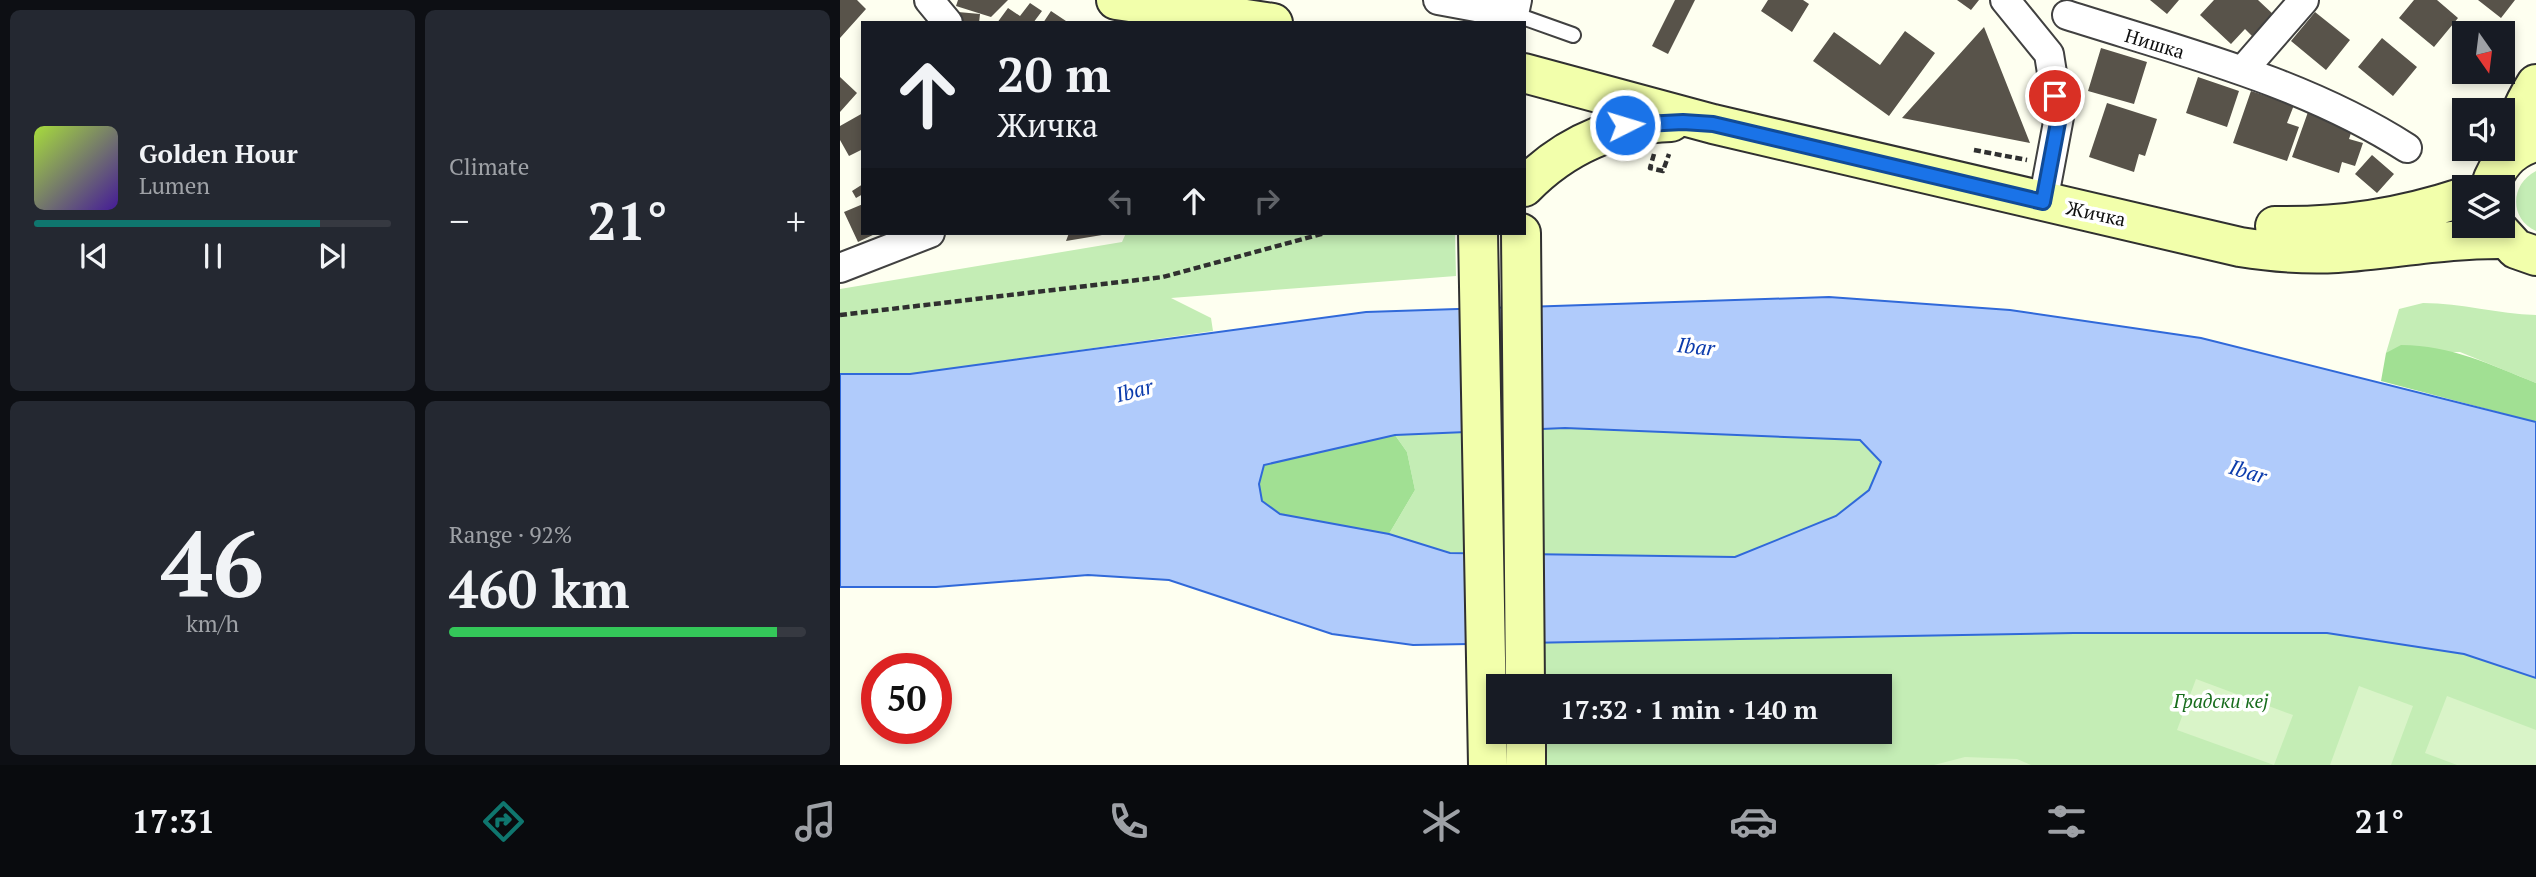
<!DOCTYPE html>
<html lang="en">
<head>
<meta charset="utf-8">
<style>
  :root { --surface:#171b24; --page:#242831; --text:#f1f3f6; --muted:#9ea1a6; --line:#363941; --accent:#0f766e }
  body { margin:0; font-family:"PT Serif",serif; background:var(--page); color:var(--text); height:100vh; display:flex; flex-direction:column; font-size:26px; white-space:nowrap }
  * { box-sizing:border-box; margin:0 }
  p { font-size:23px; color:var(--muted) }
  .icon { flex:none; width:38px; height:38px; fill:none; stroke:currentColor; stroke-width:2; stroke-linecap:round; stroke-linejoin:round }
  .map { position:relative; flex:1; overflow:hidden }
  .details { display:flex; flex-direction:column; gap:10px; padding:10px; background:#0d0f14; width:840px }
  .details>* { flex:none }
  .hud { position:absolute; left:21px; top:21px; width:665px; height:214px; border-radius:0px; box-shadow:0 4px 10px #0003; background:#171b24; color:var(--text); overflow:hidden }
  .needle { width:46px; rotate:166deg }
  .controls { position:absolute; left:1612px; top:21px; display:grid; gap:14px }
  .controls a { display:grid; place-items:center; width:63px; height:63px; border-radius:0px; background:var(--surface); box-shadow:0 4px 10px #0003; font-size:35px }
  .speed { position:absolute; left:21px; top:653px; display:flex; gap:14px; font-size:35px; font-weight:700; text-align:center }
  .speed>* { display:grid; place-content:center; width:91px; height:91px; border-radius:50%; background:var(--surface); box-shadow:0 4px 10px #0003; line-height:1 }
  .speed .limit { border:10px solid #d22; background:#fff; color:#111 }
  .pin { position:absolute; display:grid; place-items:center; width:60px; height:60px; color:#fff; margin:-30px; border:4px solid #fff; border-radius:50%; box-shadow:0 2px 7px #0007 }
  .me { position:absolute; width:77px; margin:-38px; rotate:85deg; stroke-linejoin:round; filter:drop-shadow(0 0 5px #0008) }
  .turn { display:flex; align-items:center; gap:24px; height:147px; padding:0 21px; font-size:32px }
  .turn .icon { width:91px; height:91px; stroke-width:2.5 }
  .turn b { display:block; font-size:49px; line-height:60px }
  .lanes { display:flex; align-items:center; height:66px; padding:0 21px; background:#0003; justify-content:center; gap:35px; direction:ltr }
  .lanes .off { opacity:.35 }
  .big { font-size:52px; font-weight:700; line-height:1.1 }
  .details .card { flex:1; display:flex; flex-direction:column; justify-content:center; gap:10px; min-width:0; padding:0 24px; border-radius:10px; background:var(--page) }
  .details .dial { align-items:center; gap:0 }
  .dial b { font-size:91px; line-height:1 }
  .song { display:flex; align-items:center; gap:21px }
  .cover { width:84px; height:84px; border-radius:10px; background:linear-gradient(135deg,hsl(80 70% 55%),hsl(260 70% 35%)) }
  .played { height:7px; border-radius:4px; background:linear-gradient(90deg,var(--accent) 80%,var(--line) 80%) }
  .keys { display:flex; justify-content:space-around; direction:ltr }
  .heat { display:flex; justify-content:space-between; align-items:center; font-size:38px; direction:ltr }
  .charge { height:10px; border-radius:5px; background:linear-gradient(90deg,#34c759 92%,var(--line) 0) }
  .details .tiles { flex:1; display:grid; gap:10px; grid-template-columns:repeat(2,1fr) }
  .trip { position:absolute; left:646px; top:674px; width:406px; height:70px; border-radius:0px; background:var(--surface); box-shadow:0 4px 10px #0003; font-weight:700; line-height:70px; text-align:center }
  .menu { display:flex; height:112px; justify-content:space-around; align-items:center; background:#090b0e; color:var(--muted) }
  .menu .icon { width:49px; height:49px }
  .menu .current { color:var(--accent) }
  .menu b { font-size:32px; color:var(--text) }
  main { display:flex; flex:1; min-height:0 }
  .map>svg:first-child { display:block }
</style>
</head>
<body>
<main>
<section class="details">
<div class="tiles">
<div class="card">
<div class="song"><i class="cover"></i><div><b>Golden Hour</b><p>Lumen</p></div></div>
<div class="played"></div>
<div class="keys"><svg class="icon" aria-label="previous" viewBox="0 0 24 24"><path d="M18 5L8 12l10 7zM5 5v14"/></svg><svg class="icon" aria-label="pause" viewBox="0 0 24 24"><path d="M8 5v14M16 5v14"/></svg><svg class="icon" aria-label="next" viewBox="0 0 24 24"><path d="M6 5l10 7-10 7zM19 5v14"/></svg></div>
</div>
<div class="card"><p>Climate</p>
<div class="heat"><a>−</a><b class="big">21°</b><a>+</a></div>
</div>
<div class="card dial"><b>46</b><p>km/h</p></div>
<div class="card"><p>Range · 92%</p><b class="big">460 km</b><div class="charge"></div></div>
</div>
</section>
<div class="map">
<svg width="1696" height="765" viewBox="0 0 1696 765">
  <rect width="100%" height="100%" fill="#fefff0"/>
  <path fill="#c4edb5" d="M 1696,171 L 1696,231 C 1669,219 1670,184 1696,171 Z
    M 286,233 L 615,233 L 616,276 L 331,298 L 371,318 L 373,331 L 70,374 L 0,374 L 0,289 L 282,242 Z
    M 1583,303 C 1622,303 1658,314 1696,315 L 1696,383 L 1620,352 L 1546,353 L 1559,309 Z
    M 725,428 L 1020,440 L 1041,462 L 1029,490 L 996,516 L 895,557 L 610,553 L 549,534 L 575,490 L 567,452 L 555,435 Z
    M 1234,633 L 1487,633 L 1624,654 L 1696,678 L 1696,765 L 690,765 L 689,732 L 1040,732 L 1040,686 L 686,686 L 684,643 Z"/>
  <path fill="#a1e093" d="M 1561,345 C 1611,345 1651,365 1696,383 L 1696,422 L 1541,381 L 1546,353 Z
    M 555,435 L 567,452 L 575,490 L 549,534 L 440,514 L 422,501 L 419,484 L 424,464 Z"/>
  <path fill="#d9f4c8" d="M 1356,679 L 1453,715 L 1434,765 L 1337,730 Z
    M 1519,686 L 1573,706 L 1551,765 L 1490,765 Z
    M 1607,696 L 1696,730 L 1696,765 L 1617,765 L 1585,753 Z
    M 1125,757 L 1177,759 L 1191,765 L 1094,765 Z"/>
  <path fill="#b0cbfb" stroke="#3069d9" stroke-width="2" fill-rule="evenodd" d="M 989,297 L 1170,310 L 1361,338 L 1696,422 L 1696,678 L 1624,654 L 1487,633 L 1234,633 L 573,645 L 492,634 L 329,580 L 248,575 L 96,587 L 0,587 L 0,374 L 70,374 L 526,312 ZM 725,428 L 1020,440 L 1041,462 L 1029,490 L 996,516 L 895,557 L 610,553 L 549,534 L 440,514 L 422,501 L 419,484 L 424,465 L 555,435 Z"/>
  <path fill="#58534a" d="M 0,0 L 17,0 L 26,9 L 0,38 Z
    M 118,0 L 168,0 L 151,17 L 116,6 Z
    M 835,0 L 855,0 L 828,54 L 812,46 Z
    M 928,0 L 963,0 L 969,4 L 952,32 L 921,11 Z
    M 1117,0 L 1139,0 L 1131,10 Z
    M 1310,0 L 1339,0 L 1327,14 Z
    M 1374,0 L 1418,0 L 1434,15 L 1413,37 L 1405,29 L 1391,44 L 1360,15 Z
    M 1574,0 L 1597,0 L 1618,18 L 1594,47 L 1559,18 Z
    M 1638,0 L 1675,0 L 1661,18 Z
    M 190,3 L 202,11 L 193,23 L 157,23 L 168,8 L 180,16 Z
    M 211,11 L 229,23 L 203,23 Z
    M 118,12 L 140,14 L 139,23 L 122,23 Z
    M 1475,12 L 1510,40 L 1486,70 L 1451,41 Z
    M 1144,27 L 1190,143 L 1062,118 Z
    M 1065,31 L 1095,53 L 1049,116 L 973,61 L 994,32 L 1040,65 Z
    M 1542,38 L 1577,67 L 1553,96 L 1518,67 Z
    M 1261,48 L 1307,62 L 1294,104 L 1248,91 Z
    M 0,77 L 17,93 L 0,112 Z
    M 1358,77 L 1399,91 L 1387,127 L 1346,113 Z
    M 1411,91 L 1454,105 L 1447,123 L 1459,127 L 1447,161 L 1393,143 Z
    M 1267,103 L 1317,119 L 1305,156 L 1299,154 L 1294,172 L 1249,157 Z
    M 1468,112 L 1513,127 L 1509,139 L 1523,143 L 1515,166 L 1502,162 L 1499,173 L 1452,157 Z
    M 23,113 L 23,149 L 9,156 L 0,140 L 0,126 Z
    M 1532,155 L 1554,174 L 1537,193 L 1515,174 Z
    M 23,184 L 23,194 L 16,198 L 12,191 Z
    M 23,204 L 23,233 L 37,233 L 18,242 L 4,212 Z
    M 229,233 L 268,233 L 268,234 L 226,241 Z"/>
  <g fill="none" stroke-linecap="round" stroke-linejoin="round">
    <g stroke="#414141" stroke-width="18">
      <path id="service" d="M 674,14 L 733,35"/>
    </g>
    <g stroke="#414141" stroke-width="32">
      <path id="minor" d="M 89,0 L 108,23
        M 598,0 L 674,14 L 677,0
        M 1165,0 L 1209,54 L 1219,117 L 1203,202
        M 1227,15 C 1343,52 1464,82 1567,148
        M 1403,70 L 1464,0
        M 0,268 L 90,233"/>
    </g>
    <g stroke="#303030" stroke-width="42">
      <path id="secondary" d="M 276,0 L 433,23
        M 684,73 L 873,124 L 1400,247 C 1432,252 1465,255 1497,253 C 1554,249 1608,238 1665,239
        M 1671,153 C 1674,126 1681,108 1696,84
        M 684,187 C 725,145 773,124 831,122
        M 1650,187 C 1657,165 1670,150 1692,143
        M 1435,226 C 1502,227 1560,218 1624,197
        M 1655,226 L 1676,249 L 1696,256
        M 638,233 L 648,765
        M 681,233 L 685,686
        M 686,732 L 686,765"/>
    </g>
    <path stroke="#303030" stroke-width="4.5" stroke-dasharray="7 3.5" stroke-linecap="butt" d="M 1134,150 L 1187,160
      M 814,154 L 810,168 L 823,171 L 829,154
      M 0,315 L 323,277 L 485,233"/>
    <use href="#service" stroke="#fff" stroke-width="14"/>
    <use href="#minor" stroke="#fff" stroke-width="28"/>
    <use href="#secondary" stroke="#f2ffab" stroke-width="38"/>
  </g>
  <g fill="none" stroke-linecap="round" stroke-linejoin="round">
    <g stroke="#114b97" stroke-width="18">
      <path id="route" d="M 785,125 L 843,122 L 873,124 L 1203,202 L 1219,117 L 1215,96"/>
    </g>
    <use href="#route" stroke="#1a73e8" stroke-width="12"/>
  </g>
  <g text-anchor="middle" dominant-baseline="central" stroke-width="7" stroke-linejoin="round" paint-order="stroke">
    <g font-size="19" fill="#0e0e0e" stroke="#fff">
      <text transform="translate(1315 43) rotate(17)">Нишка</text>
      <text transform="translate(1256 213) rotate(12)">Жичка</text>
    </g>
    <g font-size="19" font-style="italic" fill="#186d1d" stroke="#fff">
      <text x="1381" y="700">Градски кеј</text>
    </g>
    <g font-size="21" font-style="italic" fill="#0c3cac" stroke="#fff">
      <text transform="translate(856 346) rotate(6)">Ibar</text>
      <text transform="translate(294 390) rotate(-15)">Ibar</text>
      <text transform="translate(1408 471) rotate(17)">Ibar</text>
    </g>
  </g>
</svg>
<div class="controls">
<a><svg class="needle" viewBox="-14 -14 28 28"><path d="M0-13l5 13h-10z" fill="#e53935"/><path d="M0 13l5-13h-10z" fill="#9ea1a6"/></svg></a>
<a><svg class="icon" aria-label="sound" viewBox="0 0 24 24"><path d="M4 9h4l5-4v14l-5-4H4zM17 9q2 3 0 6"/></svg></a>
<a><svg class="icon" aria-label="layers" viewBox="0 0 24 24"><path d="M12 4l9 5-9 5-9-5zM3 14l9 5 9-5"/></svg></a>
</div>
<div class="speed"><div class="limit">50</div></div>
<div class="pin" style="left:1215px;top:96px;background:#d93025"><svg class="icon" aria-label="arrive" viewBox="0 0 24 24"><path d="M6 21V4h12l-3 4 3 4H6"/></svg></div>
<svg class="me" style="left:785px;top:125px" viewBox="-20 -20 40 40"><circle r="17" fill="#1a73e8" stroke="#fff" stroke-width="3"/><path d="M0-11L8 9 0 5-8 9z" fill="#fff"/></svg>
<div class="trip">17:32 · 1 min · 140 m</div>
<div class="hud">
<div class="turn"><svg class="icon" aria-label="ahead" viewBox="0 0 24 24"><path d="M12 20V5M6 11l6-6 6 6"/></svg><div><b>20 m</b>Жичка</div></div>
<div class="lanes"><svg class="icon off" aria-label="left" viewBox="0 0 24 24"><path d="M17 20v-9H6M10 6l-5 5 5 5"/></svg><svg class="icon" aria-label="ahead" viewBox="0 0 24 24"><path d="M12 20V5M6 11l6-6 6 6"/></svg><svg class="icon off" aria-label="right" viewBox="0 0 24 24"><path d="M7 20v-9h11M14 6l5 5-5 5"/></svg></div>
</div>
</div>
</main>
<nav class="menu">
<b>17:31</b>
<svg class="icon current" aria-label="directions" viewBox="0 0 24 24"><path d="M12 3l9 9-9 9-9-9zM9 14v-3h6M13 9l2 2-2 2"/></svg>
<svg class="icon" aria-label="music" viewBox="0 0 24 24"><path d="M9 18V5l10-2v13"/><circle cx="6" cy="18" r="3"/><circle cx="16" cy="16" r="3"/></svg>
<svg class="icon" aria-label="phone" viewBox="0 0 24 24"><path d="M5 4h4l2 5-3 2q2 4 5 5l2-3 5 2v4C11 20 4 13 5 4z"/></svg>
<svg class="icon" aria-label="climate" viewBox="0 0 24 24"><path d="M12 3v18M4 7l16 10M4 17L20 7"/></svg>
<svg class="icon" aria-label="car" viewBox="0 0 24 24"><path d="M5 17H2v-5l4-1 3-4h7l3 4 3 1v5h-3M9 17h6M6 11h13"/><circle cx="7" cy="17" r="2"/><circle cx="17" cy="17" r="2"/></svg>
<svg class="icon" aria-label="filters" viewBox="0 0 24 24"><path d="M4 7h16M4 17h16"/><circle cx="9" cy="7" r="2"/><circle cx="15" cy="17" r="2"/></svg>
<b>21°</b>
</nav>
</body>
</html>
